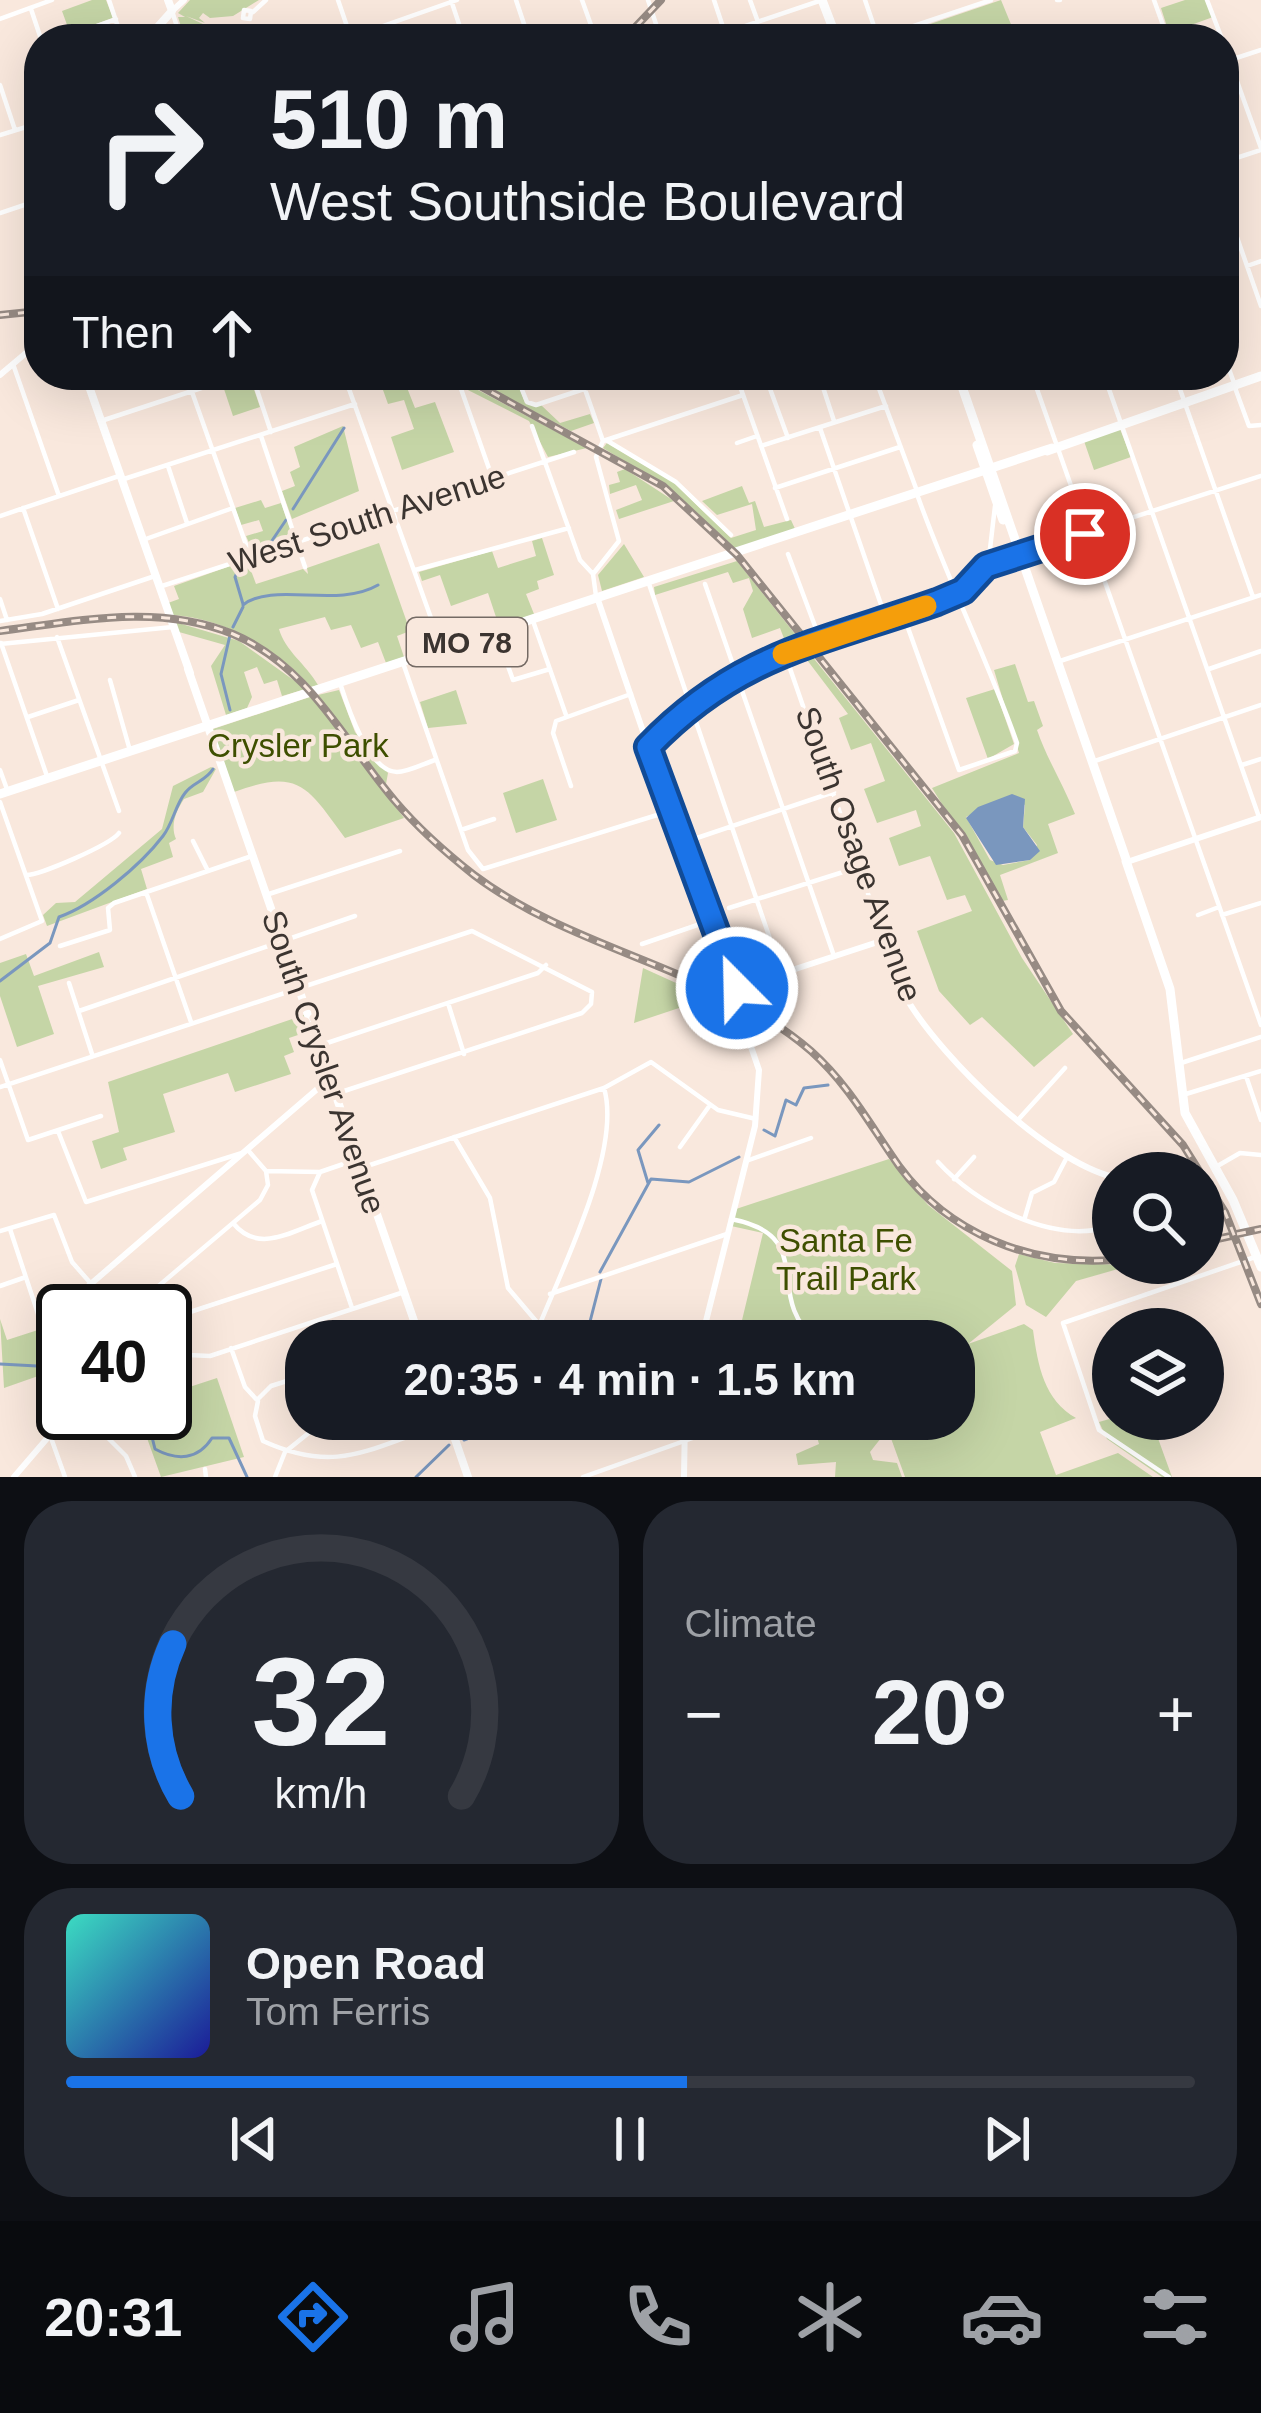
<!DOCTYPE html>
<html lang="en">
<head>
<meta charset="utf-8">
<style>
  :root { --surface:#171b24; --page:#242831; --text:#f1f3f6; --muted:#9ea1a6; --line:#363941; --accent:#1a73e8 }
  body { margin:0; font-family:Arial,sans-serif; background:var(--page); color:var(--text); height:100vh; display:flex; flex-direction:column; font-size:45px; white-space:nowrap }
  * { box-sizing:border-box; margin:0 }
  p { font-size:39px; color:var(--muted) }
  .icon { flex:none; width:66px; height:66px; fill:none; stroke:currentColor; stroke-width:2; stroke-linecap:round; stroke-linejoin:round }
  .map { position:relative; height:1477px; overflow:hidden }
  .panel { display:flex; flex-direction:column; gap:24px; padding:24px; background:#0d0f14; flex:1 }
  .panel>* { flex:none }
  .banner { position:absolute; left:24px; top:24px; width:1215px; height:366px; border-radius:48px; box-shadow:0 12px 48px #0002; background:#171b24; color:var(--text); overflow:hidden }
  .controls { position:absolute; left:1092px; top:1152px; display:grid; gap:24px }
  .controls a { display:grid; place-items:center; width:132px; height:132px; border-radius:50%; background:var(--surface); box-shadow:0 12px 48px #0002; font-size:60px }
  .speed { position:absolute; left:36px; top:1284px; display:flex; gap:24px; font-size:60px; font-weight:700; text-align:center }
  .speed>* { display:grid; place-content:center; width:156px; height:156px; border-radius:50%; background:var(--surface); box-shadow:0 12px 48px #0002; line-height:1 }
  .speed .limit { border:6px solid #111; border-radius:18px; background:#fff; color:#111 }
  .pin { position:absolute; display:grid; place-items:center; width:102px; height:102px; color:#fff; margin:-51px; border:6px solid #fff; border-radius:50%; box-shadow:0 3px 12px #0007 }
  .me { position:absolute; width:132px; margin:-66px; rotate:337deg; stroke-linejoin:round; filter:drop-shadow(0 0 9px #0008) }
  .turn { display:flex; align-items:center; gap:42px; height:252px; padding:0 48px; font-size:54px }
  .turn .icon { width:156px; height:156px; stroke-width:2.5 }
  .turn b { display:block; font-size:84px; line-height:102px }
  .then { display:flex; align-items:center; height:114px; padding:0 48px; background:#0003; gap:24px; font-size:45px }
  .big { font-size:90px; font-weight:700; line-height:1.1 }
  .panel .card { flex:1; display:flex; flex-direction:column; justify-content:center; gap:18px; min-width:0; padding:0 42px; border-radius:48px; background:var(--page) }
  .panel .dial { align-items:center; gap:0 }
  .dial svg { height:312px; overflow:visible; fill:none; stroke:var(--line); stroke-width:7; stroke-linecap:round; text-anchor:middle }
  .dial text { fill:var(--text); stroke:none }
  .song { display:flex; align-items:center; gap:36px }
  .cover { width:144px; height:144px; border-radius:18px; background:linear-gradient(135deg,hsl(170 70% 55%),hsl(240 70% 35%)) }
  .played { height:12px; border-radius:6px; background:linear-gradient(90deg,var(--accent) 55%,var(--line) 55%) }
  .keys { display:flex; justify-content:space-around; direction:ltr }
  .heat { display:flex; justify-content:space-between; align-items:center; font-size:66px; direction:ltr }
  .panel .tiles { flex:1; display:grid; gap:24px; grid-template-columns:1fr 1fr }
  .card:last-child { grid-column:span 2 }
  .trip { position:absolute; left:285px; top:1320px; width:690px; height:120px; border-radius:48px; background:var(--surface); box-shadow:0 12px 48px #0002; font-weight:700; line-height:120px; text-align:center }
  .dock { display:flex; height:192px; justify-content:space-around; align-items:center; background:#090b0e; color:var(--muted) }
  .dock .icon { width:84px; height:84px }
  .dock .active { color:var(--accent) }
  .dock b { font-size:54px; color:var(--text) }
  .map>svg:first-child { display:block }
</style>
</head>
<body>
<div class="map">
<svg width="1261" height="1477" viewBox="0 0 1261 1477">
  <rect width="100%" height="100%" fill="#f9e8dd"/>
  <path fill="#c5d5a6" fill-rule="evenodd" d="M 92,0 L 106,0 L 113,18 L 70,33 L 62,11 Z
    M 190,0 L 259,0 L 233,16 L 210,18 L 203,13 L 199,18 L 205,23 L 186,16 L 205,25 L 195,24 L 185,39 L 178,17 L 185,17 L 178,13 Z
    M 1001,0 L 1017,39 L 886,39 Z
    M 1185,0 L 1207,0 L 1213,17 L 1169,33 L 1161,8 Z
    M 249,375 L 260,407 L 233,416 L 222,383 Z
    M 402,375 L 415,408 L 435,402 L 454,452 L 402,470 L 391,437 L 414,429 L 404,400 L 388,404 L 378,376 Z
    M 515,375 L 525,403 L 541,405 L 560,423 L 590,414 L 594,423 L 571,431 L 467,376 Z
    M 461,381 L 587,448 L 548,457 L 529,421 L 460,386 Z
    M 343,426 L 359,491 L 292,519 L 282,491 L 295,486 L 290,472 L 300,467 L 294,447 Z
    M 1120,429 L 1131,457 L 1094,470 L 1084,441 Z
    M 607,443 L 673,482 L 731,538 L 756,530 L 752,504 L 717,515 L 702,501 L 742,486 L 749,503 L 755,501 L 764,527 L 791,520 L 796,531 L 736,550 L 673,491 L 603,448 Z
    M 625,469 L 674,501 L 619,519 L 616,510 L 642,500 L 636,485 L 610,494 L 609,485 L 620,482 L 617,472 Z
    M 261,500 L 265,508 L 281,503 L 294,539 L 254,554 L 246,536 L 263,531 L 259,520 L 241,525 L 235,508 Z
    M 542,538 L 554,575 L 537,581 L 539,589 L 526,594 L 534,614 L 499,626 L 488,593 L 451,606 L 440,575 L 422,581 L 419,572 L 492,551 L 498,568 L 536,556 L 532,541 Z
    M 379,543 L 410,631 L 397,636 L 404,657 L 386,663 L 378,642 L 361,648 L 351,625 L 331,630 L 325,617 L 279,629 C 285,651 306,664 318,685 L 311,687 C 277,649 224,618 172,615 L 168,603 L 179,599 L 174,586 L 247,560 L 256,584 L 303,569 L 308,574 L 307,568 Z
    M 624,544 L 644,577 L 602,591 L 598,575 Z
    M 737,561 L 803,644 L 788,649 L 780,628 L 752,638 L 743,609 L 753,591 L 749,578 L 733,583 L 728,572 L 655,595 L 654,587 Z
    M 175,622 L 239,641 L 306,689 L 282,696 L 277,680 L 264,684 L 257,667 L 244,672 L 252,697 L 247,708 L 226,715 L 211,666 L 225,645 L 179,632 Z
    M 807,650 L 954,833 L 1022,958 L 1073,1034 L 1034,1067 L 982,1017 L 970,1025 L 939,991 L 917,931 L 972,911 L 965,895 L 947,900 L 930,856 L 899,866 L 889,838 L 921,826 L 916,810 L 877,823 L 864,789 L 885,781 L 871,743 L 851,750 L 839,718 L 848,714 L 801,652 Z
    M 1015,664 L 1028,702 L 1034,701 L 1043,726 L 1037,730 C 1047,759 1063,784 1075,814 L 1048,824 L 1058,853 L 1000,875 L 1008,900 L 1002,901 L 932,788 L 1019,753 L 994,670 ZM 1006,797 L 1025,805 L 1023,827 L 1037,845 L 1030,860 L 1003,865 L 990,860 L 966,817 Z
    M 995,689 L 1014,744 L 988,759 L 966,698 Z
    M 339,690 L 355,732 L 388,773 L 386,784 L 318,695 Z
    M 456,690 L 467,724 L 428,728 L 420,702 Z
    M 313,696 L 404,818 L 345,838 C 307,786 299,768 234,792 L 213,729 Z
    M 211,767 L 216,769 L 203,792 L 184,799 C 176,811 170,825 176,839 L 169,843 L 173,857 L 141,869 L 147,889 L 47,926 L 43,915 L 56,903 L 75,902 L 162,829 L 173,786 Z
    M 543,779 L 557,820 L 516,833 L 503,793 Z
    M 99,952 L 104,967 L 38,986 L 54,1034 L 17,1047 L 0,996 L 0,963 L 26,954 L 34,976 Z
    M 643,968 L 709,998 L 634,1023 Z
    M 304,1015 L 310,1031 L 289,1038 L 294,1052 L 284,1056 L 291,1074 L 235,1092 L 228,1073 L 163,1094 L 175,1132 L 123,1148 L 127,1160 L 101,1169 L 92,1141 L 119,1132 L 108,1082 Z
    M 889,1159 L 928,1205 L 1012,1271 L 1016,1305 L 968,1344 L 1024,1324 L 1033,1330 C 1038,1366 1044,1400 1076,1418 L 1040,1432 L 1056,1475 L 1118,1453 L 1153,1477 L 905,1477 L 884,1419 L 954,1419 L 954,1341 L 737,1341 L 763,1233 L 731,1226 L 736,1209 Z
    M 1019,1254 L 1055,1263 L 1132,1265 L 1076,1281 L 1046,1317 L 1026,1305 L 1015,1266 Z
    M 0,1319 L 7,1340 L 41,1329 L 61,1368 L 4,1388 Z
    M 217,1378 L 244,1457 L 161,1477 L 138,1413 L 165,1413 L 165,1395 Z
    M 1113,1418 L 1151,1419 L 1172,1477 L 1162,1477 L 1107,1439 L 1099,1422 Z
    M 812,1419 L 881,1419 L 885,1433 L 870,1452 L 873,1460 L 897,1463 L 902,1477 L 835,1477 L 836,1462 L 798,1465 L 796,1454 L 819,1444 Z"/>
  <path fill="#7a97be" d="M 1012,794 L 1025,799 L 1023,827 L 1040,851 L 1030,860 L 996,865 L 966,818 L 978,807 Z"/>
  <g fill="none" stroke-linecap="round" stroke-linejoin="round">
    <path stroke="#7a97be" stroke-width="3" d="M 293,509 L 344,428
      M 267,548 L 286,520
      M 239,568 L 235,577 L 243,604
      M 243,605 C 273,581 337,609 378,585
      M 233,627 L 243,607
      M 230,710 L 221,674 L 230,635
      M 0,981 L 50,943 L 59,917 C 93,905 140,866 163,836 C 173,823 175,806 185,793 C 193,782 206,781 213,769
      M 764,1130 L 775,1136 L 786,1100 L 796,1105 L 804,1088 L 828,1085
      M 648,1183 L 638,1150 L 659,1125
      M 600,1272 L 651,1179 L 689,1182 L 739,1157
      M 585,1341 L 601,1279
      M 0,1364 L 37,1366 L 53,1358
      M 146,1413 L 155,1449 C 177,1461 198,1460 212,1438 L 229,1438 L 247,1477
      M 464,1440 L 519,1419
      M 416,1477 L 449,1445"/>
    <path stroke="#fff" stroke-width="4.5" d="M 109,0 L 122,39
      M 338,0 L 351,38
      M 451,0 L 464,39
      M 516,0 L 529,39
      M 582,0 L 596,39
      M 648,0 L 661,39
      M 714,0 L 727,39
      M 750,0 L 758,22
      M 865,0 L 878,38
      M 1057,0 L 1060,0
      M 1154,0 L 1168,39
      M 1207,0 L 1222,39
      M 31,9 L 41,39
      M 244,10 L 251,11 L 250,19 L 243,18 Z
      M 172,11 L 181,39
      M 253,12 L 266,0
      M 0,19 L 52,0
      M 725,33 L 822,0
      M 69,36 L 116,19
      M 346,39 L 457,0
      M 875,39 L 991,0
      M 1224,45 L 1261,148
      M 1224,62 L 1261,50
      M 0,85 L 15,130
      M 0,135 L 39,123
      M 1224,162 L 1261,150
      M 1224,200 L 1261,306
      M 0,213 L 39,200
      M 1224,247 L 1239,243
      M 1247,266 L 1261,261
      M 1224,355 L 1234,383
      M 13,364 L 59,496
      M 186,375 L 250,556
      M 252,375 L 271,432
      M 344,375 L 441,646
      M 516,375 L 527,402 L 536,405 L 626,375
      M 580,375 L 603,441
      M 736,375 L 787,519
      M 765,375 L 788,438
      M 819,375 L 834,421
      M 874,375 L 917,491
      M 1032,375 L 1261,1025
      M 1104,375 L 1259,817
      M 1175,375 L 1253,597
      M 1234,385 L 1249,426 L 1261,425
      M 460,386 L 492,477
      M 104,420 L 241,375
      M 532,426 L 580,560 L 593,574
      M 820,428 L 886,619
      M 261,436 L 305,567
      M 606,440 L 676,482 L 731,535
      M 737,443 L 757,436
      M 761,446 L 886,406
      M 168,466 L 187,523
      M 121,480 L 355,404
      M 775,488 L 900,447
      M 23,508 L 58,609
      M 0,516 L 119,476
      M 143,540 L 233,508
      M 788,554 L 821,642
      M 982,566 L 1261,476
      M 415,570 L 569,528
      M 649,584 L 782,974
      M 705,584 L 834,956
      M 159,587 L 574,452
      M 959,591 L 990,549 L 995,506
      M 596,596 L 593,574 L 619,541 L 596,457 L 603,441 L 743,395
      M 0,599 L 7,620
      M 903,614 L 959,770 L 1015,751 L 1017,743 C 987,658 948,581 918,497
      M 0,621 L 42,614 L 155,576
      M 533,621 L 566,715
      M 496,633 L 513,680 L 550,669
      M 57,637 L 119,811
      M 1,643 L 48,779
      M 0,644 L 173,627
      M 785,654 L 884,940
      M 1057,662 L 1261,595
      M 403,663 L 468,850 L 483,869 L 670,811
      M 1209,669 L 1261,651
      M 110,680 L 129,747
      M 340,683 C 347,705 368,772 397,772 C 408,772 423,764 435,760
      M 28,717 L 79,700
      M 648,747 L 690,704 L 735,673 L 963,591 L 986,566
      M 1092,762 L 1261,705
      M 1242,765 L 1261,759
      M 0,770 L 8,792
      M 571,786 L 553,733 L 556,721 L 631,694
      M 0,802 L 42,921 L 0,939
      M 461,830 L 494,819
      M 193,841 L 208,871
      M 682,843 L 834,792
      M 26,875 C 38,876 110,845 119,833
      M 146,892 L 191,1022
      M 269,894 L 400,851
      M 729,908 L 859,867
      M 1198,915 L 1219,907
      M 1222,915 L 1261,903
      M 642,944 L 709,921
      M 60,946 L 110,930 L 108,908 L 114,903 L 252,856
      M 69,983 L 92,1054
      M 448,1003 L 464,1054
      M 79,1011 L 355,916
      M 321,1045 L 538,973 L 546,965
      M 0,1060 L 28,1140 L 101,1116
      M 1178,1064 L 1261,1037
      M 1246,1076 L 1261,1120
      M 0,1087 L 472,931 L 592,992 L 591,1004 L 582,1013 L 335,1094
      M 1186,1094 L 1261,1071
      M 1017,1121 L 1065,1068
      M 58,1131 L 86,1202 L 242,1153
      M 454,1137 L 490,1198 L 508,1288 L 553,1341
      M 680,1147 L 710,1105
      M 247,1149 L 266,1171
      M 749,1160 L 811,1138
      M 938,1162 C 976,1204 1051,1244 1109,1227
      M 361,1168 L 604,1088 L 651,1062 L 718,1110 L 756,1119
      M 1214,1168 L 1240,1153 L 1261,1155
      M 266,1171 L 320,1172 L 358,1159
      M 320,1172 L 312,1190 L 352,1308
      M 954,1179 L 974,1157
      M 1025,1217 L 1032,1193 L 1054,1182 L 1066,1159
      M 731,1219 C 820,1236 761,1296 817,1341
      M 233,1223 C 258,1254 290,1232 322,1221
      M 10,1229 L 42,1326
      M 0,1231 L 54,1215 L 72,1262 L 115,1311
      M 0,1286 L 23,1278
      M 159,1286 L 173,1303 L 190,1312 L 337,1264
      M 550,1294 L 727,1234
      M 129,1311 L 260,1200 L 268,1185 L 266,1171
      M 533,1341 C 557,1278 623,1153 604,1088
      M 689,1341 L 704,1325
      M 231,1348 L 245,1387 L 258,1401 L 255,1416 L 263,1441 C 342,1477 374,1444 449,1423
      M 165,1354 L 210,1356 L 404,1292
      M 259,1398 L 271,1386 L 306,1375
      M 83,1413 L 126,1456 L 135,1477
      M 50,1435 L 65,1477
      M 205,1469 L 206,1477
      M 275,1477 L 285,1452 L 326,1419
      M 583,1477 L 746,1419
      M 1169,1477 L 1099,1430 L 1063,1323 L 1258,1256"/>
    <path stroke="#fff" stroke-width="6" d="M 172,11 L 184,0
      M 0,375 L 39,342
      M 598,600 L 759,1070 L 755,1126 L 701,1341
      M 1127,862 L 1261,817
      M 734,989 L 884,940 C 891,960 896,983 908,1001 C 944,1060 1046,1160 1113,1177
      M 63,1369 L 42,1326 L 330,1078
      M 14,1477 L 50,1435 L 82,1413
      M 684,1477 L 685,1419"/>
    <path stroke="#fff" stroke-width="8" d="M 147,39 L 172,11 L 168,0
      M 85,375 L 190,673
      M 188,669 L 421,1341
      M 448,1419 L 468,1477"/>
    <path stroke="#fff" stroke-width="9" d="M 822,0 L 837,39
      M 958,375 L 1127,862
      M 977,445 L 1003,520
      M 1047,451 L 1261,376
      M 0,794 L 1052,448
      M 1126,861 L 1170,989 L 1185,1113 L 1233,1200 L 1261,1267"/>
    <g stroke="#978b84" stroke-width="8">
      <path id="rail" d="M 624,39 L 661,0
        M 0,315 L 39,311
        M 460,375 L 663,486 L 737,555 L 962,835 L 1061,1011 L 1183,1145 L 1225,1212 L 1261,1304
        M 0,631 C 78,621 158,603 233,634 C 309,666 344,741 395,801 C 418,828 446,853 474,875 C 576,952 715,968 811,1051 C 849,1085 870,1125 899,1166 C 949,1234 1030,1266 1113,1260
        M 1237,1234 L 1261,1229
        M 1203,1242 L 1231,1236"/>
    </g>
    <use href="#rail" stroke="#f9e8dd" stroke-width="3" stroke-dasharray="9" stroke-linecap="butt"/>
  </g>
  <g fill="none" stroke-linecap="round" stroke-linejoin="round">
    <g stroke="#114b97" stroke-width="30">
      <path id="route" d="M 737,988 L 648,747 C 737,654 820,643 937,602 L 963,591 L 986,566 L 1085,534"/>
    </g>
    <use href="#route" stroke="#1a73e8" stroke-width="21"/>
    <path stroke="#f59e0b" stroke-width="21" d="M 783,654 L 926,606"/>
  </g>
  <g text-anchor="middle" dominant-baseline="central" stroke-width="9" stroke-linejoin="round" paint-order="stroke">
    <rect fill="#f9e8dd" stroke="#746a64" stroke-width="3" x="407" y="618" width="120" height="48" rx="9"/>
    <g font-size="30" font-weight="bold" fill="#3b3430">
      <text x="467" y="642">MO 78</text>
    </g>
    <g font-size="33" fill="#3b3430" stroke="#f9e8dd">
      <text transform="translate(367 519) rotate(-18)">West South Avenue</text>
      <text transform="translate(859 854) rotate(70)">South Osage Avenue</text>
      <text transform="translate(324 1062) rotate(71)">South Crysler Avenue</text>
    </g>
    <g font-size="33" fill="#3e4f00" stroke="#f9e8dd">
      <text x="298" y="745">Crysler Park</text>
      <text x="846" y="1240">Santa Fe<tspan x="846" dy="38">Trail Park</tspan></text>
    </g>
  </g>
</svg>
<div class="controls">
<a><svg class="icon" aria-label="search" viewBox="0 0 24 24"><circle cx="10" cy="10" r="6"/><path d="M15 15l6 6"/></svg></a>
<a><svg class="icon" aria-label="layers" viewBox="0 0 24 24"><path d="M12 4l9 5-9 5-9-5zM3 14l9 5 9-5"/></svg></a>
</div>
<div class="speed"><div class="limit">40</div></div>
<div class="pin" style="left:1085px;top:534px;background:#d93025"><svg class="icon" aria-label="arrive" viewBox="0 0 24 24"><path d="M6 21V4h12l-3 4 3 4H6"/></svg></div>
<svg class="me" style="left:737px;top:988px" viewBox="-20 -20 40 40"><circle r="17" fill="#1a73e8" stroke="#fff" stroke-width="3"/><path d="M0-11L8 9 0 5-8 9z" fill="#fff"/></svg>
<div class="trip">20:35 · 4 min · 1.5 km</div>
<div class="banner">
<div class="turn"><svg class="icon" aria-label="right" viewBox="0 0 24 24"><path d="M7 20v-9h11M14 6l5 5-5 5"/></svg><div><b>510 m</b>West Southside Boulevard</div></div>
<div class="then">Then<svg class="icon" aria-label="ahead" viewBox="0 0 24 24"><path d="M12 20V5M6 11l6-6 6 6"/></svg></div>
</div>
</div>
<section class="panel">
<div class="tiles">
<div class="card dial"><svg viewBox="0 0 100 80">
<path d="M14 69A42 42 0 1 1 86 69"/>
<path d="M14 69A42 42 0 0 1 12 30" stroke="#1a73e8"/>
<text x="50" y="56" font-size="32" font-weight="700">32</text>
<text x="50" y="72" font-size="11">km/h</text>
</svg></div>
<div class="card"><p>Climate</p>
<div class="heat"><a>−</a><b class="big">20°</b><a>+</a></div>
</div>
<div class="card">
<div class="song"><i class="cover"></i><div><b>Open Road</b><p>Tom Ferris</p></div></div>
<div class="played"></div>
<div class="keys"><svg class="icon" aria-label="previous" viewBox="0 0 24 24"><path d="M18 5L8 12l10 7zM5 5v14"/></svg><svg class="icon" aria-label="pause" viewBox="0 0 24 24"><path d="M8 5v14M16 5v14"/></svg><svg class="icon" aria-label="next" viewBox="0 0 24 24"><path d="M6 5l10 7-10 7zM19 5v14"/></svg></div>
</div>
</div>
</section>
<nav class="dock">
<b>20:31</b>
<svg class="icon active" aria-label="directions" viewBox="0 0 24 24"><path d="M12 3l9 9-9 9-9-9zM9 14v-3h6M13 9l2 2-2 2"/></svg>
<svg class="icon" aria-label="music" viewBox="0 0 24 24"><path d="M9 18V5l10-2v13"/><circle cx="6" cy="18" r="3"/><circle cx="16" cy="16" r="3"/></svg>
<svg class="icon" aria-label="phone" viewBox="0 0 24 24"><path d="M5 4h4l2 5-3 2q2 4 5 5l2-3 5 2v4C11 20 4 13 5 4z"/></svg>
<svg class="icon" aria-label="climate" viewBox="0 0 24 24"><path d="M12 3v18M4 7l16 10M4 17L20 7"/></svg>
<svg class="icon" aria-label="car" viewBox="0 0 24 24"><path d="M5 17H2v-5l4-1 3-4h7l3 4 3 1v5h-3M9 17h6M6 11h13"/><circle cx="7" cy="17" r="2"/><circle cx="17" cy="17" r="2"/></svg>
<svg class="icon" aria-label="filters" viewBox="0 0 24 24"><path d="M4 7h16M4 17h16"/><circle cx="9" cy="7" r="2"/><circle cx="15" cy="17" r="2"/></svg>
</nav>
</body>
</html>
